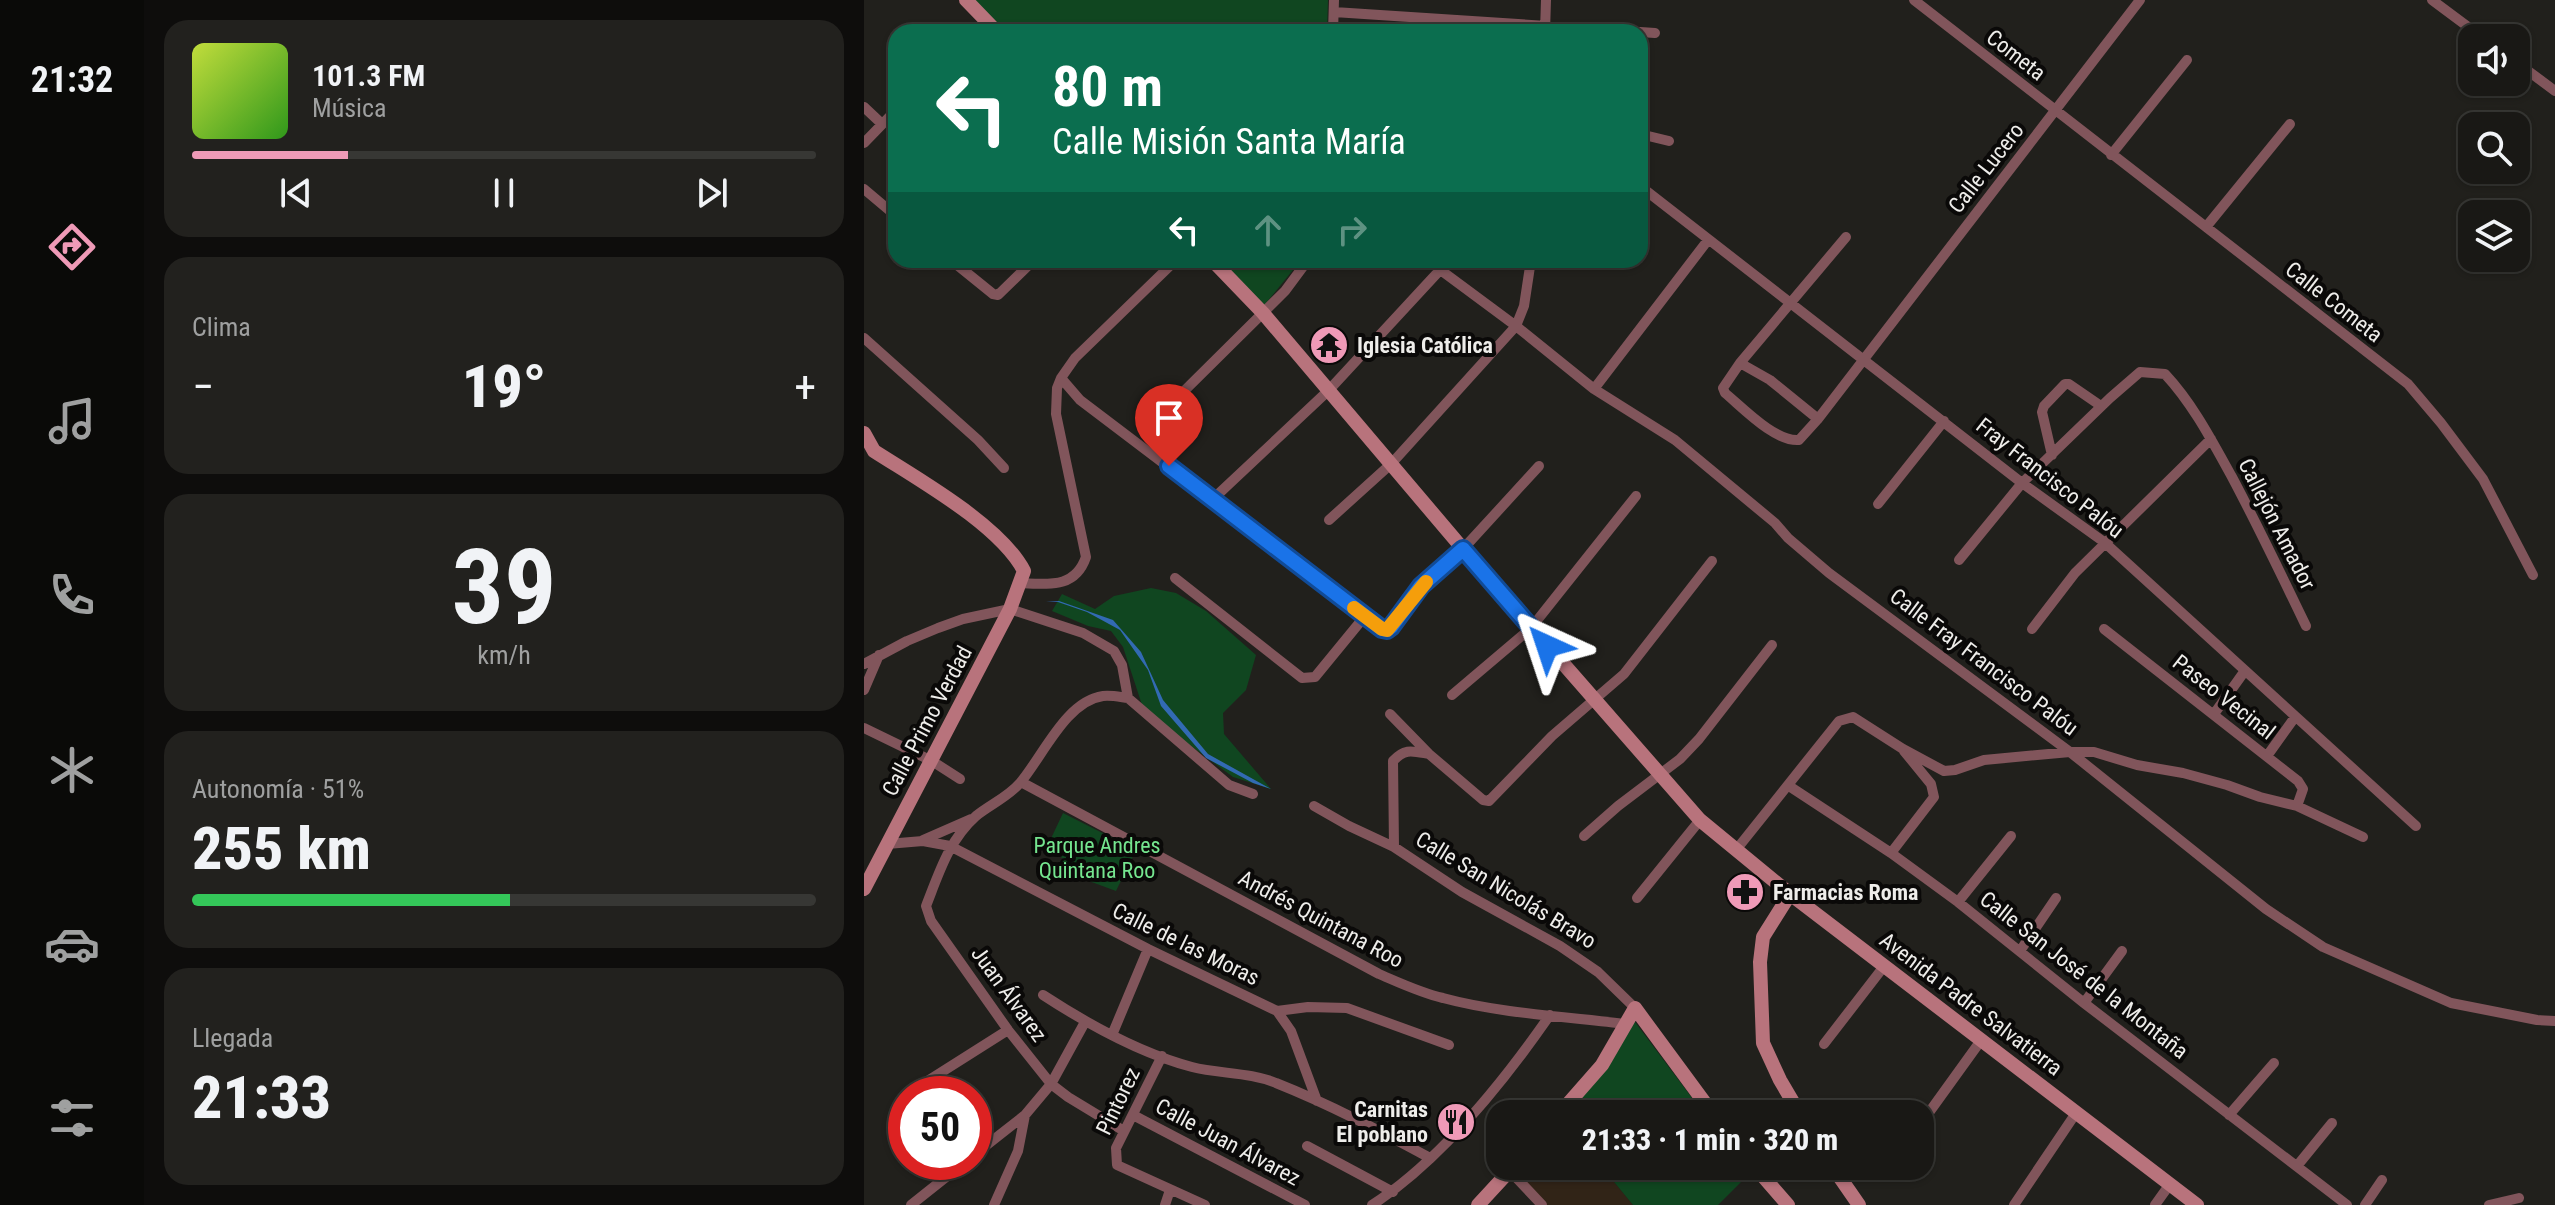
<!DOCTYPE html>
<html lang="es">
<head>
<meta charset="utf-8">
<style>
  :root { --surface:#191815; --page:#22211e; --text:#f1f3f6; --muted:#9fa0a0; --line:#373734; --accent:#ef9ab7 }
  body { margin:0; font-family:"Roboto Condensed",sans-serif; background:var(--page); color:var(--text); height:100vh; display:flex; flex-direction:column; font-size:30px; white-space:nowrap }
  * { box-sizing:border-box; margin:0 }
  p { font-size:26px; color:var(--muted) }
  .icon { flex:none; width:44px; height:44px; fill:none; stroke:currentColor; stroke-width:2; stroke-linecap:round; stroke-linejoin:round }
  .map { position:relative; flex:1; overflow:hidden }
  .details { display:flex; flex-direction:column; gap:20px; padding:20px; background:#0e0d0c; width:720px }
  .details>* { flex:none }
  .guide { position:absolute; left:24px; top:24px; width:760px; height:244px; border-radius:24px; box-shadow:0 2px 6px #0004,0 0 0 2px var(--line); background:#0b6e4f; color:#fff; overflow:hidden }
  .fabs { position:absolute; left:1594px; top:24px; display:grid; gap:16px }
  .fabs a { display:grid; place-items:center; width:72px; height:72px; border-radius:16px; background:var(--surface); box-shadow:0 2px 6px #0004,0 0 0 2px var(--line); font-size:40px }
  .speed { position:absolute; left:24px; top:1076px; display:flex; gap:16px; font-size:40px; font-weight:700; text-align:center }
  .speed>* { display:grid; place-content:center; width:104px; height:104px; border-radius:50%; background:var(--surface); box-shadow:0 2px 6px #0004,0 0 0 2px var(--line); line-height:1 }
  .speed .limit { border:12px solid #d22; background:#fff; color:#111 }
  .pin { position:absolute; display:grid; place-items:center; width:68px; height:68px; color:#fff; margin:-82px -34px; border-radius:50% 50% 50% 0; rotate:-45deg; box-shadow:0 0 8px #0007 }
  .pin .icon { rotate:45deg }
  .me { position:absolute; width:88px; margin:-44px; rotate:318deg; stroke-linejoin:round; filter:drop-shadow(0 0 6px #0008) }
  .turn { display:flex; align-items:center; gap:28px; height:168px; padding:0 32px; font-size:36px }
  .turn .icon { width:104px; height:104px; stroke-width:2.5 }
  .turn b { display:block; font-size:56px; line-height:68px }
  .lanes { display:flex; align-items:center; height:76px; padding:0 32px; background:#0003; justify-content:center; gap:40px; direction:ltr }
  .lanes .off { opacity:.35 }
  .big { font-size:60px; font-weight:800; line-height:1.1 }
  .details .card { flex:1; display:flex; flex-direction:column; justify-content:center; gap:12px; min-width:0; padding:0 28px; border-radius:24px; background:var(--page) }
  .details .dial { align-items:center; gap:0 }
  .dial b { font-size:104px; line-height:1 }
  .song { display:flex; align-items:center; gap:24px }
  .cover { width:96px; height:96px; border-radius:12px; background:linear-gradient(135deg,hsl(70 70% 55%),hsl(110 70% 35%)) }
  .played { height:8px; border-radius:4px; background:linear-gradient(90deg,var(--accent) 25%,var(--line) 25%) }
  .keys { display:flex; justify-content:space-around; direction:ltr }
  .heat { display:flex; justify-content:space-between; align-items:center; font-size:44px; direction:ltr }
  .charge { height:12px; border-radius:6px; background:linear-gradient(90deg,#34c759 51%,var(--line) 0) }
  .trip { position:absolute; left:622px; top:1100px; width:448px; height:80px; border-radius:24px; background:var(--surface); box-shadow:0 2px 6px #0004,0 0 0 2px var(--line); font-weight:800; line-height:80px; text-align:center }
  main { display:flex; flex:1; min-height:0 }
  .tab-bar { display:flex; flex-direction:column; width:144px; justify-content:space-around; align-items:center; background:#0a0a08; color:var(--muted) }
  .tab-bar .icon { width:56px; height:56px }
  .tab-bar .current { color:var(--accent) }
  .tab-bar b { font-size:36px; color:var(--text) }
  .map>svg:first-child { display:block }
</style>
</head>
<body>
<main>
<nav class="tab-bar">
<b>21:32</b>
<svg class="icon current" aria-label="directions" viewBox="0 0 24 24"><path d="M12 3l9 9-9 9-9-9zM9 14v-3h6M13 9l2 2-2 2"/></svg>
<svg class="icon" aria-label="music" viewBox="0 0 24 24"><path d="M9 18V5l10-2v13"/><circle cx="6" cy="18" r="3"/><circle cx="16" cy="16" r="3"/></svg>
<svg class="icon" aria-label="phone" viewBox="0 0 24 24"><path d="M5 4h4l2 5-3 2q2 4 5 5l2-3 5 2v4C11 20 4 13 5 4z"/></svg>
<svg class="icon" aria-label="climate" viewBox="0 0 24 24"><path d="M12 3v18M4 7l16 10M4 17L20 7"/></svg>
<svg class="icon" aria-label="car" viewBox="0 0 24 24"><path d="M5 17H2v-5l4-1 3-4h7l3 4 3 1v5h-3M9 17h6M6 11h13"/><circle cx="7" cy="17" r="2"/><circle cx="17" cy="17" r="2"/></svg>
<svg class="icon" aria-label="filters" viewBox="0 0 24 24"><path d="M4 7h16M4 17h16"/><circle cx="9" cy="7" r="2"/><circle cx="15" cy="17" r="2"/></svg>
</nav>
<section class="details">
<div class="card">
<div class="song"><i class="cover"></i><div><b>101.3 FM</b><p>Música</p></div></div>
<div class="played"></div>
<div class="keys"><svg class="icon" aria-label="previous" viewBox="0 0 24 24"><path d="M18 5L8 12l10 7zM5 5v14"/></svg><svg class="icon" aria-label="pause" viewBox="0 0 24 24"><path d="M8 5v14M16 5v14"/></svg><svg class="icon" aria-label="next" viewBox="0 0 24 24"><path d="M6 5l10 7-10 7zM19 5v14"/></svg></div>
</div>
<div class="card"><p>Clima</p>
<div class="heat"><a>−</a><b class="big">19°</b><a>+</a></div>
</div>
<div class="card dial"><b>39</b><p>km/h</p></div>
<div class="card"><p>Autonomía · 51%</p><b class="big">255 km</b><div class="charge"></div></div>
<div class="card"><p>Llegada</p><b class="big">21:33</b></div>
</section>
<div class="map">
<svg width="1691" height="1205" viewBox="0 0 1691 1205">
  <rect width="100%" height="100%" fill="#21201c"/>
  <path fill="#312417" d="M 654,1166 L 737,1166 L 769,1205 L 679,1205 L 648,1173 Z"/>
  <path fill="#104620" d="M 110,0 L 464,0 L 463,32 L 140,32 Z
    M 353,260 L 437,260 L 398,308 Z
    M 287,588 L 312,593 L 342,611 L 392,655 L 382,690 L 359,713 L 360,734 L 407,789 L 369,777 L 280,711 L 259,647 L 247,631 L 224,626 L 188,611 L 198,594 L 231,609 L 250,596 Z
    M 199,813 L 272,850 L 252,891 L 195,870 L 200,859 L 182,849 Z
    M 765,1014 L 840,1114 L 699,1114 Z
    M 737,1166 L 879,1166 L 885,1174 L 854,1205 L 769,1205 Z"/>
  <path fill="#326ab3" d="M 195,601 L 249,620 L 277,652 L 299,700 L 344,754 L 407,789 L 389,783 L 342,758 L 297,706 L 284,670 L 256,630 L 223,612 L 194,602 L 182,602 Z"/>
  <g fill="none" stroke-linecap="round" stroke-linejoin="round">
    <path stroke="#81555b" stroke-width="10" d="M 1050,0 L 1544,384 L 1577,423 L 1619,479 L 1669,575
      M 1568,0 L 1619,38
      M 470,12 L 774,32
      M 469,32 L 470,0
      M 681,32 L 682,0
      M 776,32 L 791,33
      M 1652,62 L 1691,91
      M 0,107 L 18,124
      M 776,134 L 805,141
      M 0,143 L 32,110
      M 1247,155 L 1323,60
      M 776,186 L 1158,483 L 1240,542 L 1552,826
      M 0,189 L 32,216
      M 1342,227 L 1426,124
      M 982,237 L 876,363 L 859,388 L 861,393 C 879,408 911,442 935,440 L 954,419 L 1276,0
      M 87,260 L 129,294 L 134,295 L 170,260
      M 563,260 L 652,326 L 730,389 L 811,440 L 911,523 L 924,538 L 965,573 L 1206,752 L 1402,909 L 1459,947 L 1587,1003 L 1673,1020 L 1691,1021
      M 0,338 L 114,440 L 140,468
      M 876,363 L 906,380 L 954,419
      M 197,378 L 216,400 L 518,629 L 527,627 L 557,586 L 599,549 L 675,466
      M 730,389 L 844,240
      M 308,403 L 421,291 L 444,260
      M 1188,455 L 1178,412 L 1180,406 L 1201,384 L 1205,384 L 1237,406
      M 349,499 L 465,390 L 576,270
      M 1014,504 L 1080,421
      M 465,520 L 528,463 L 652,326 L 660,306 L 667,260
      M 1095,560 L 1158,483 L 1246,398 L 1276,372 L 1301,374 C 1329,404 1348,441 1368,477 C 1394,526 1418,576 1442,626
      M 311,578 L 438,678 L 451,677 L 501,616
      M 156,583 C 184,584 211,589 222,557 L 192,414 L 193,388 L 197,378 L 211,358 L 312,260
      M 1168,629 L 1211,573 L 1347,439
      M 1240,629 L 1434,781 L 1439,789 L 1433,806
      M 0,664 L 43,641 L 74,628 L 99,619 L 146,609 L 219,633 L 250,651 L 258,665 L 264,698
      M 0,690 L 15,655
      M 588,695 L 667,628 L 772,496
      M 264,698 L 365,785 L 389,794
      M 526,714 L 565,754 L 619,800 L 625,801 L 688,736 L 760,674 L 848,561
      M 1350,714 L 1380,672
      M 0,728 L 68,761 L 96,779
      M 1403,756 L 1431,717
      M 157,782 L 515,974 C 536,983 557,993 579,998 C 634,1013 704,1017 762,1024
      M 925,786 L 1027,853 L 1094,902 L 1220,1003 L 1483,1205
      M 450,806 L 485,826 L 530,847 L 598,892 L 696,946 L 734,972 L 771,1008
      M 720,836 L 754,806 L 816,759 L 835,739 L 908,645
      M 59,840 L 107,819
      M 23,844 L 59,841 L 86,846 L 284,949 L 413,1011 L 427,1031 L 453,1101
      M 530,847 L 529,761 C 541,748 548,751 565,754
      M 872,850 L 975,721 L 989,717 L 1039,749 L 1080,771 L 1091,770 L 1120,760 L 1206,752 L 1230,752 L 1273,765 L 1319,773 L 1363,785 L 1396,797 L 1433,806 L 1499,837
      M 1027,853 L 1070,797 L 1067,784 L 1040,751
      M 773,898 L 836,820
      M 1094,902 L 1147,836
      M 1156,951 L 1192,898
      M 179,995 C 225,1025 275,1053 328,1067 C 355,1074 386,1072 412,1083 C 465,1104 516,1131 566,1158
      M 1220,1003 L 1258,951
      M 413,1011 L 444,1007 L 483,1008 L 585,1045
      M 248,1035 L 284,949
      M 960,1044 L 1021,965
      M 298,1056 L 252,1148 L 253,1165 L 341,1205
      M 43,1094 L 144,1030
      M 269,1115 L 441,1205
      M 1365,1115 L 1410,1063
      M 1056,1125 L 1118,1039
      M 260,1131 L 204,1097 L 187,1084 L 144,1030 L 67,921 L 62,906 C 75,873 85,840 112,816 C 127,804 144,797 156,783 C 179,756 202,701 239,696 C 247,695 256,697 264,698
      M 443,1146 L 529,1192
      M 110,1155 L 161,1115 L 187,1084 L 221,1022
      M 1433,1166 L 1468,1123
      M 646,1171 L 678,1205
      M 47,1205 L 101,1162
      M 130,1205 L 154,1151 L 161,1115
      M 301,1205 L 306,1190
      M 508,1205 C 576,1161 640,1081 686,1015
      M 1150,1205 L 1212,1113
      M 1291,1205 L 1306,1184
      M 1501,1205 L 1518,1180
      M 1625,1205 L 1655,1198"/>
    <path stroke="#b8737c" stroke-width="14" d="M 102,0 L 133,32
      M 348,260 L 399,313 L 599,549 L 836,820 L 926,894 L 1333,1205
      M 0,433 L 10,451 C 55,480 136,525 160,571 L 146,609 L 0,889
      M 926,894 L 899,937 L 896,962 L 899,1043 L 916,1080 L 936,1114
      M 695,1114 L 738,1065 L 771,1008 L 849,1114
      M 890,1166 L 924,1205
      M 968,1166 L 995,1205
      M 614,1205 L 650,1166"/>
  </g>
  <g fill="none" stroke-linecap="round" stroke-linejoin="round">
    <g stroke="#114b97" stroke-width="20">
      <path id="route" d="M 305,466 L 518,629 L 523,630 L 527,627 L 557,586 L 599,549 L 683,646"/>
    </g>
    <use href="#route" stroke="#1a73e8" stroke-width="14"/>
    <path stroke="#f59e0b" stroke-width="14" d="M 490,608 L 518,629 L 523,630 L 562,582"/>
  </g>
  <defs>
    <g id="temple-disc" transform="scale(2)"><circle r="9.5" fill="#ef9ab7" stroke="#0a0908"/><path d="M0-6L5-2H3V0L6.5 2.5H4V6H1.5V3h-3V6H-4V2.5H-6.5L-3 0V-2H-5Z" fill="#111"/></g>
    <g id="pharmacy-disc" transform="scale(2)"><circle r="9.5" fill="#ef9ab7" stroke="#0a0908"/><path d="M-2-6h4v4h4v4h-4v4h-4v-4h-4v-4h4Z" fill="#111"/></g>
    <g id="restaurant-disc" transform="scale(2)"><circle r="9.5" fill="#ef9ab7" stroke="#0a0908"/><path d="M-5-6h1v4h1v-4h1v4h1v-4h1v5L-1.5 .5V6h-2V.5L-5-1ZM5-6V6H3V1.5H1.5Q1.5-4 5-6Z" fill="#111"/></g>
  </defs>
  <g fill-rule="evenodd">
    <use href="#temple-disc" x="465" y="345"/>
    <use href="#pharmacy-disc" x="881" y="892"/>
    <use href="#restaurant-disc" x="592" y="1122"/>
  </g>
  <g text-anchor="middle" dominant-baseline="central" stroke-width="8" stroke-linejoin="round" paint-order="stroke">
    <g font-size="22" fill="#eeedea" stroke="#0a0908">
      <text transform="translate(1152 55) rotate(38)">Cometa</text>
      <text transform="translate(1122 168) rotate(-52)">Calle Lucero</text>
      <text transform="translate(1470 302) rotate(38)">Calle Cometa</text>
      <text transform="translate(1186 478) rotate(38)">Fray Francisco Palóu</text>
      <text transform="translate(1413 524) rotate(63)">Callejón Amador</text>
      <text transform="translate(1120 662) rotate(37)">Calle Fray Francisco Palóu</text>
      <text transform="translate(1360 697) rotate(38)">Paseo Vecinal</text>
      <text transform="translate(63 721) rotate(-62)">Calle Primo Verdad</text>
      <text transform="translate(642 890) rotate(31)">Calle San Nicolás Bravo</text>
      <text transform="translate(457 919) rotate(28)">Andrés Quintana Roo</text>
      <text transform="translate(322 944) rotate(26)">Calle de las Moras</text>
      <text transform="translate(1220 975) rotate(38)">Calle San José de la Montaña</text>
      <text transform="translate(145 994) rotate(54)">Juan Álvarez</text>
      <text transform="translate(1107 1004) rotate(37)">Avenida Padre Salvatierra</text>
      <text transform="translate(254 1101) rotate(-64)">Pintorez</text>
      <text transform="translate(364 1142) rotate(28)">Calle Juan Álvarez</text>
    </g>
    <g font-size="22" font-weight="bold" fill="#eeedea" stroke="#0a0908" text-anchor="start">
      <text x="493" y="345">Iglesia Católica</text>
      <text x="909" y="892">Farmacias Roma</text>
      <text x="564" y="1109" text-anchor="end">Carnitas<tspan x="564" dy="25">El poblano</tspan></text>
    </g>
    <g font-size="22" fill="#75e58f" stroke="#0a0908">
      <text x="233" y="845">Parque Andres<tspan x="233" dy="25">Quintana Roo</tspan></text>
    </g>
  </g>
</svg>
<div class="fabs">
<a><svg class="icon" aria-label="sound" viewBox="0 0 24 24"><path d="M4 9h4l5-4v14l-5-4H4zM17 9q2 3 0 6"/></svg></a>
<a><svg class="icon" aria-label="search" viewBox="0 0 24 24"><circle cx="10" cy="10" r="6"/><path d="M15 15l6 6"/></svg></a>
<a><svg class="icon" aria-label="layers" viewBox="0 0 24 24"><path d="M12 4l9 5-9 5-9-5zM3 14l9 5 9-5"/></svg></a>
</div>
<div class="speed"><div class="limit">50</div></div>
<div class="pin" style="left:305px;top:466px;background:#d93025"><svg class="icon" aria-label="arrive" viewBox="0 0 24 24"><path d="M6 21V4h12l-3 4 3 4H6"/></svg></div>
<svg class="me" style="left:683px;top:646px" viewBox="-20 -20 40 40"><path d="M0-17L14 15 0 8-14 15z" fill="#1a73e8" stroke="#fff" stroke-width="4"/></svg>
<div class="trip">21:33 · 1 min · 320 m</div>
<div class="guide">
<div class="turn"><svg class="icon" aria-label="left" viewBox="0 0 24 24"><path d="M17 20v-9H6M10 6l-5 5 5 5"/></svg><div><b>80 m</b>Calle Misión Santa María</div></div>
<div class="lanes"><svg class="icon" aria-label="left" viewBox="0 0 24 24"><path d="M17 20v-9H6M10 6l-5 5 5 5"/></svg><svg class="icon off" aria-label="ahead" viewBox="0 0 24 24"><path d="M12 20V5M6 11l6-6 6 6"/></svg><svg class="icon off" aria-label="right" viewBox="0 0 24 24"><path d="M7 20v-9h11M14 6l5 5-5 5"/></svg></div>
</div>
</div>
</main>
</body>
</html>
